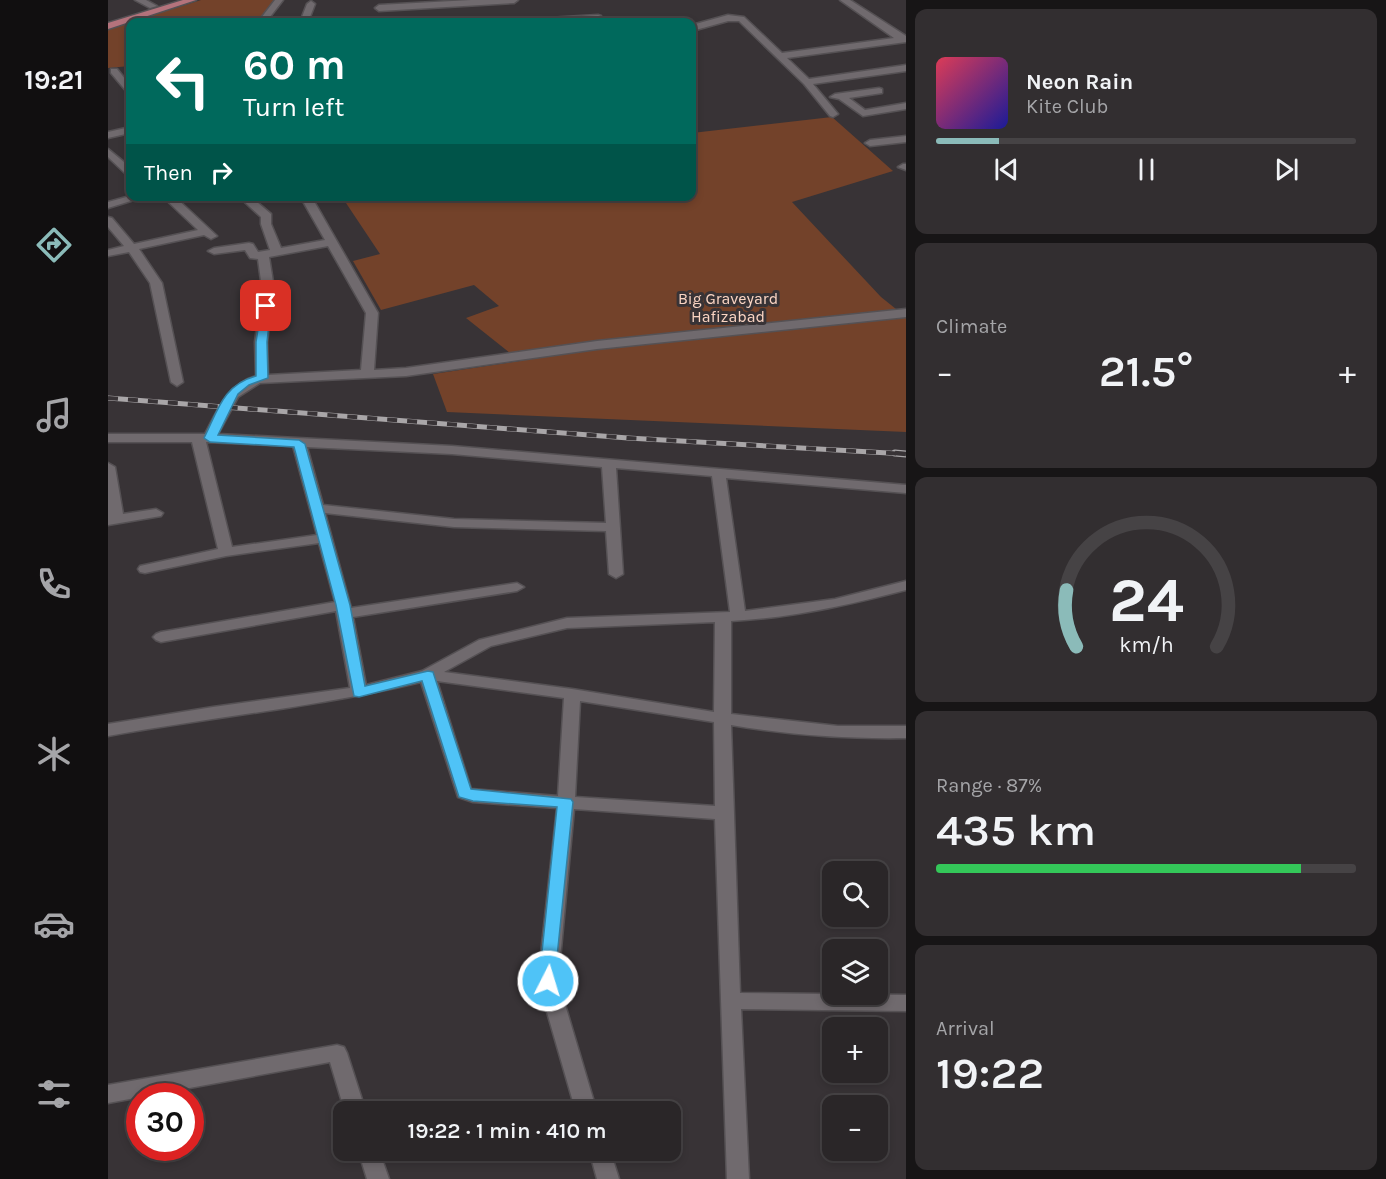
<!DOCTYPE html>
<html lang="en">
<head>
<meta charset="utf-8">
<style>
  :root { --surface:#2a2628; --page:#322e30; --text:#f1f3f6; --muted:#a5a5a8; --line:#464345; --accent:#8bbbb9 }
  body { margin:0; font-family:Karla,sans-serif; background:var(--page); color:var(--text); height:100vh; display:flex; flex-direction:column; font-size:22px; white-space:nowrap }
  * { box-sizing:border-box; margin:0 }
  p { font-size:20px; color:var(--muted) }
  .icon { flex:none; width:33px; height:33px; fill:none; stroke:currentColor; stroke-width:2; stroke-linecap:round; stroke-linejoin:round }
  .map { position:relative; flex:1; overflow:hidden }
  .panel { display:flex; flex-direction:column; gap:9px; padding:9px; background:#171516; width:480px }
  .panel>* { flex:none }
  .hud { position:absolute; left:18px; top:18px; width:570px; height:183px; border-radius:12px; box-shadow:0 3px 9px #0003,0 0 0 2px var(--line); background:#00695c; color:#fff; overflow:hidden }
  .tools { position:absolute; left:714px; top:861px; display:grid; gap:12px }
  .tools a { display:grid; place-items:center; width:66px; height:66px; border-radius:12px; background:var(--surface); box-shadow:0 3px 9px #0003,0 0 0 2px var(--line); font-size:30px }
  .speed { position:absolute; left:18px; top:1083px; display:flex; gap:12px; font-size:30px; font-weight:700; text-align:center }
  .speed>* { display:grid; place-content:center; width:78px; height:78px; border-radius:50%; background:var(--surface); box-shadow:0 3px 9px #0003,0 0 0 2px var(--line); line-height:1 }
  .speed .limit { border:9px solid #d22; background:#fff; color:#111 }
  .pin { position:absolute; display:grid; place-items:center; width:51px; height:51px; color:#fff; margin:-26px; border-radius:12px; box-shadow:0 3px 9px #0006 }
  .me { position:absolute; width:66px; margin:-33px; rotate:5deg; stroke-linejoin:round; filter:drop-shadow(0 0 4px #0008) }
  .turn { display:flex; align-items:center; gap:21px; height:126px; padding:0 18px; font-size:27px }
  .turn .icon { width:78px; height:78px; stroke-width:2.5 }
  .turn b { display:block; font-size:42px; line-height:51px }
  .then { display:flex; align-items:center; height:57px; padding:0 18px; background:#0003; gap:12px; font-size:22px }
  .big { font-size:45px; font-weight:600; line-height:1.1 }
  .panel .tile { flex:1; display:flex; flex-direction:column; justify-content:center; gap:9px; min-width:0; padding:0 21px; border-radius:12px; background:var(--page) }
  .panel .dial { align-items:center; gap:0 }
  .dial svg { height:156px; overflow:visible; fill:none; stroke:var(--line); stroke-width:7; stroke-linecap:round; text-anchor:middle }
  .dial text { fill:var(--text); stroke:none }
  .song { display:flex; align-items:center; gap:18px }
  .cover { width:72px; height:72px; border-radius:9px; background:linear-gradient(135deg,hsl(350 70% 55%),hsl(240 70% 35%)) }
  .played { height:6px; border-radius:3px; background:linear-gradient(90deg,var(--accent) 15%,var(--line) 15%) }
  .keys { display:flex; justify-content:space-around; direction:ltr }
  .heat { display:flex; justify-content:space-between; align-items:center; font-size:33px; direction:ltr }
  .charge { height:9px; border-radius:4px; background:linear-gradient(90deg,#34c759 87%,var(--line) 0) }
  .trip { position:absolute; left:225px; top:1101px; width:348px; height:60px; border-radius:12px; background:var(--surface); box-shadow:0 3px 9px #0003,0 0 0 2px var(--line); font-weight:600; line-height:60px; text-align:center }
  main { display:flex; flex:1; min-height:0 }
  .tabs { display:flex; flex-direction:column; width:108px; justify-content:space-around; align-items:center; background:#110f10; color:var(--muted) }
  .tabs .icon { width:42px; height:42px }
  .tabs .selected { color:var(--accent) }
  .tabs b { font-size:27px; color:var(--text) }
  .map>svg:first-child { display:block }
</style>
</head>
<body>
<main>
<nav class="tabs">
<b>19:21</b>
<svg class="icon selected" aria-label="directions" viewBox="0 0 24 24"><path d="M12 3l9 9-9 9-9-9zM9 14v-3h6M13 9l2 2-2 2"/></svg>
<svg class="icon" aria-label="music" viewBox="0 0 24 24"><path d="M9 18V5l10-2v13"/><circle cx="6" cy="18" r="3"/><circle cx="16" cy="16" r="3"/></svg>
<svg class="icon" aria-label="phone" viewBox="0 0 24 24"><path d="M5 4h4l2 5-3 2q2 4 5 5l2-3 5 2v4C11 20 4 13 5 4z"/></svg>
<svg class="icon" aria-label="climate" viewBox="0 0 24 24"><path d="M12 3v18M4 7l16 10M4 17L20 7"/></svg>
<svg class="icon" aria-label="car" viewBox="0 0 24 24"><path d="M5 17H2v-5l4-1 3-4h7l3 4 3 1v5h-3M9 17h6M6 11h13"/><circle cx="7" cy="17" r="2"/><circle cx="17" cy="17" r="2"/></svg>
<svg class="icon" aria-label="filters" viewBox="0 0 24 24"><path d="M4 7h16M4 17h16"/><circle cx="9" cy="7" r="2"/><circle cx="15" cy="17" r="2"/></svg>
</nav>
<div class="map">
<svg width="798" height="1179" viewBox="0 0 798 1179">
  <rect width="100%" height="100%" fill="#383336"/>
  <path fill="#73422a" d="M 93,0 L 167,0 L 150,22 L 22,22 L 22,66 L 0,68 L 0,29 Z
    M 724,117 L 785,171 L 684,202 L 773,297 L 798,317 L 798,432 L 339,412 L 325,374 L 412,361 L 358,318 L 391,306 L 366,285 L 273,310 L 245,261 L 272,254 L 234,197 L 584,196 L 584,133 Z"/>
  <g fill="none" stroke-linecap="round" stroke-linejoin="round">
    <g stroke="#555154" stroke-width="3">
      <path id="minor" d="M 27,0 L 38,0 L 49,6 L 42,8 Z
        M 167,0 L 175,0 L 158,22 L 150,22 Z
        M 363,0 L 410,0 L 406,3 L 271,11 L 267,8 L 271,5 Z
        M 732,0 L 742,0 L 798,36 L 798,42 L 679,58 L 701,79 L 798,65 L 798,71 L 705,84 L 730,114 L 725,117 L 722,116 L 696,84 L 631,21 L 620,21 L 584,31 L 584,25 L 620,15 L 636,17 L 674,53 L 786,38 Z
        M 203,1 L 207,4 L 200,22 L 192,22 L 199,4 Z
        M 490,15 L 493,16 L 493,20 L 420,22 L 424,19 Z
        M 3,69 L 9,69 L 22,85 L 22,93 L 19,92 L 3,73 Z
        M 771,88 L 774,89 L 774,93 L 741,98 L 757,110 L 798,103 L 798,109 L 755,116 L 731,99 L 722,97 L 727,94 Z
        M 22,127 L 22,133 L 0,138 L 0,132 Z
        M 798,136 L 798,142 L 762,146 L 757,143 L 762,140 Z
        M 0,149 L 22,167 L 22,175 L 18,174 L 0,157 Z
        M 795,164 L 798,164 L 798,170 L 790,167 Z
        M 22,196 L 39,196 L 0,208 L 0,202 Z
        M 54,196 L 66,196 L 109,236 L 103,239 L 96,235 L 31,249 L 54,283 L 75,382 L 69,386 L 63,382 L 42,283 L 21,252 L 0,256 L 0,250 L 16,246 L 0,227 L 0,217 L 4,218 L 26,244 L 90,230 Z
        M 130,196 L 142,196 L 163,214 L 163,224 L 173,248 L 217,240 L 192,196 L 203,196 L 270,313 L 266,370 L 298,368 L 489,341 L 798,309 L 798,317 L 489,349 L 298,376 L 152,383 L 130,397 L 110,434 L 344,446 L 798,485 L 798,493 L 618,478 L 637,611 L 727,599 L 798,581 L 798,590 C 740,605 683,618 623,621 L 623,714 L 730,726 L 798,726 L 798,738 C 739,739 681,735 623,725 L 632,993 L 798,995 L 798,1011 L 633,1009 L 641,1179 L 619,1179 L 607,819 L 466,809 L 450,981 L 489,1112 L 468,1112 L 430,981 L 449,808 L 365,802 L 350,797 L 313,682 C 210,707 104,717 0,736 L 0,724 L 105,707 L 242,688 L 228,611 L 53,642 L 48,640 L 45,637 L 48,634 L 53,632 L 227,602 L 211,543 L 118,556 L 37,573 L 32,572 L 30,569 L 32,566 L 110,549 L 84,442 L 0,442 L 0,434 L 97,434 C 110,409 119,385 148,376 L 147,342 L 154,288 L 150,259 L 142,258 L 137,250 L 106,254 L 100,251 L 106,248 L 141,243 L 145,244 L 150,252 L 162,250 L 153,224 L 153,217 ZM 220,246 L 258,313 L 253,370 L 160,375 L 159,342 L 166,288 L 161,257 ZM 98,442 L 185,446 L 209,535 L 124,547 ZM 199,447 L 344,454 L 494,467 L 498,523 L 346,519 L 215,505 ZM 508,468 L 604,476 L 622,612 L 459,618 L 371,640 L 314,671 L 258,685 L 245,617 L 409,591 L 416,587 L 409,583 L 243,608 L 217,513 L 346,527 L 498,531 L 501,574 L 508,578 L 515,574 ZM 607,622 L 606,712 L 464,689 L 336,672 L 383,646 L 459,628 ZM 329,681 L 456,698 L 450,796 L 363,789 ZM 472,701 L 606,722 L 607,806 L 467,797 Z
        M 0,463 L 7,467 L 15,514 L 48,509 L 55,513 L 53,516 L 0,525 Z
        M 229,1045 L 236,1047 L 239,1053 L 258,1112 L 237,1112 L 222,1062 L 0,1103 L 0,1085 Z
        M 250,1150 L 271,1150 L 281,1179 L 259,1179 Z
        M 481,1150 L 502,1150 L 511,1179 L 489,1179 Z"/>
    </g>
    <g stroke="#555154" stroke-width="3">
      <path id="major" d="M 75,0 L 88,0 L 0,29 L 0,23 Z"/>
    </g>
    <use href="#minor" fill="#706a6e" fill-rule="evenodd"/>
    <use href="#major" fill="#b4737c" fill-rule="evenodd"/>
    <g stroke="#a9a6a8" stroke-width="5">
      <path id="rail-far1" d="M 0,398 L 520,438 L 798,454"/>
    </g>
    <g stroke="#a9a6a8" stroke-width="7">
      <path id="rail" d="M 787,453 L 798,454"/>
    </g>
    <use href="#rail-far1" stroke="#383336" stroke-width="4" stroke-dasharray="10" stroke-linecap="butt"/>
    <use href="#rail" stroke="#383336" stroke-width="4.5" stroke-dasharray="14" stroke-linecap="butt"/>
  </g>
  <path fill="#4fc3f7" stroke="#337fa1" stroke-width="1.5" d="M 154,304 L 163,306 L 159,342 L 160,378 L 141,385 L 130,394 L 110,435 L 191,440 L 197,444 L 242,605 L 257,686 L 320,671 L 325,672 L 363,789 L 463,799 L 465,802 L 446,986 L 434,986 L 431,981 L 449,807 L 365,801 L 351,797 L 314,681 L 251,697 L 246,696 L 228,605 L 186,447 L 102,442 L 96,438 C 110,410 115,385 148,376 L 148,342 Z"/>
  <g text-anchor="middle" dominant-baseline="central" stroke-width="6" stroke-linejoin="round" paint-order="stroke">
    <g font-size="16" fill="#fbd5c3" stroke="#383336">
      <text x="620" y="298">Big Graveyard<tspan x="620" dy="18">Hafizabad</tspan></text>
    </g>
  </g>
</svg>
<div class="tools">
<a><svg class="icon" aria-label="search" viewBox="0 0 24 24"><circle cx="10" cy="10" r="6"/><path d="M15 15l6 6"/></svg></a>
<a><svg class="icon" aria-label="layers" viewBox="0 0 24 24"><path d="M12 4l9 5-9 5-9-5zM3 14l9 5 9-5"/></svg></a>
<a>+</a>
<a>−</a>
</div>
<div class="speed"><div class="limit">30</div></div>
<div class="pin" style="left:158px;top:306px;background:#d93025"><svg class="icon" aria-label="arrive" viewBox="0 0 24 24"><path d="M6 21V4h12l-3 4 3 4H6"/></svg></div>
<svg class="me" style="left:440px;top:981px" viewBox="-20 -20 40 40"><circle r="17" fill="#4fc3f7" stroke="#fff" stroke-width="3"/><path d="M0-11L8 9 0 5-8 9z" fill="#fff"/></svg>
<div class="trip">19:22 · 1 min · 410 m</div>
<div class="hud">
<div class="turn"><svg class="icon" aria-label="left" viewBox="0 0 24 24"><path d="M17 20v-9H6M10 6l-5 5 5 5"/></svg><div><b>60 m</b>Turn left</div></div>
<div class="then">Then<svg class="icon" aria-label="right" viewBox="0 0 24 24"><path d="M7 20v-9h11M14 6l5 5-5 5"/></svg></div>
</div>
</div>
<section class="panel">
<div class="tile">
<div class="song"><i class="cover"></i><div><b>Neon Rain</b><p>Kite Club</p></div></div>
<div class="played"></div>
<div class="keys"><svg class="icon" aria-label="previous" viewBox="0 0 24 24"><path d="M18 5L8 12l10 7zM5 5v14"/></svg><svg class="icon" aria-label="pause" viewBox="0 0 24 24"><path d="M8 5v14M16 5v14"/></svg><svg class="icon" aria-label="next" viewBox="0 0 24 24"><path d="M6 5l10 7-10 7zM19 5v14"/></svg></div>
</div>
<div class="tile"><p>Climate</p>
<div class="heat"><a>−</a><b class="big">21.5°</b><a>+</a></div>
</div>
<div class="tile dial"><svg viewBox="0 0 100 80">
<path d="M14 69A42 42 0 1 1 86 69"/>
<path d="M14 69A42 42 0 0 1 9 40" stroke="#8bbbb9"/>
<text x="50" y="56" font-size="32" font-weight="700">24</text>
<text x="50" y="72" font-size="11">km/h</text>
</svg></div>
<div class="tile"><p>Range · 87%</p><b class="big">435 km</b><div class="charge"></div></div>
<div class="tile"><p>Arrival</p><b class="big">19:22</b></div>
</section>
</main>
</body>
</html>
